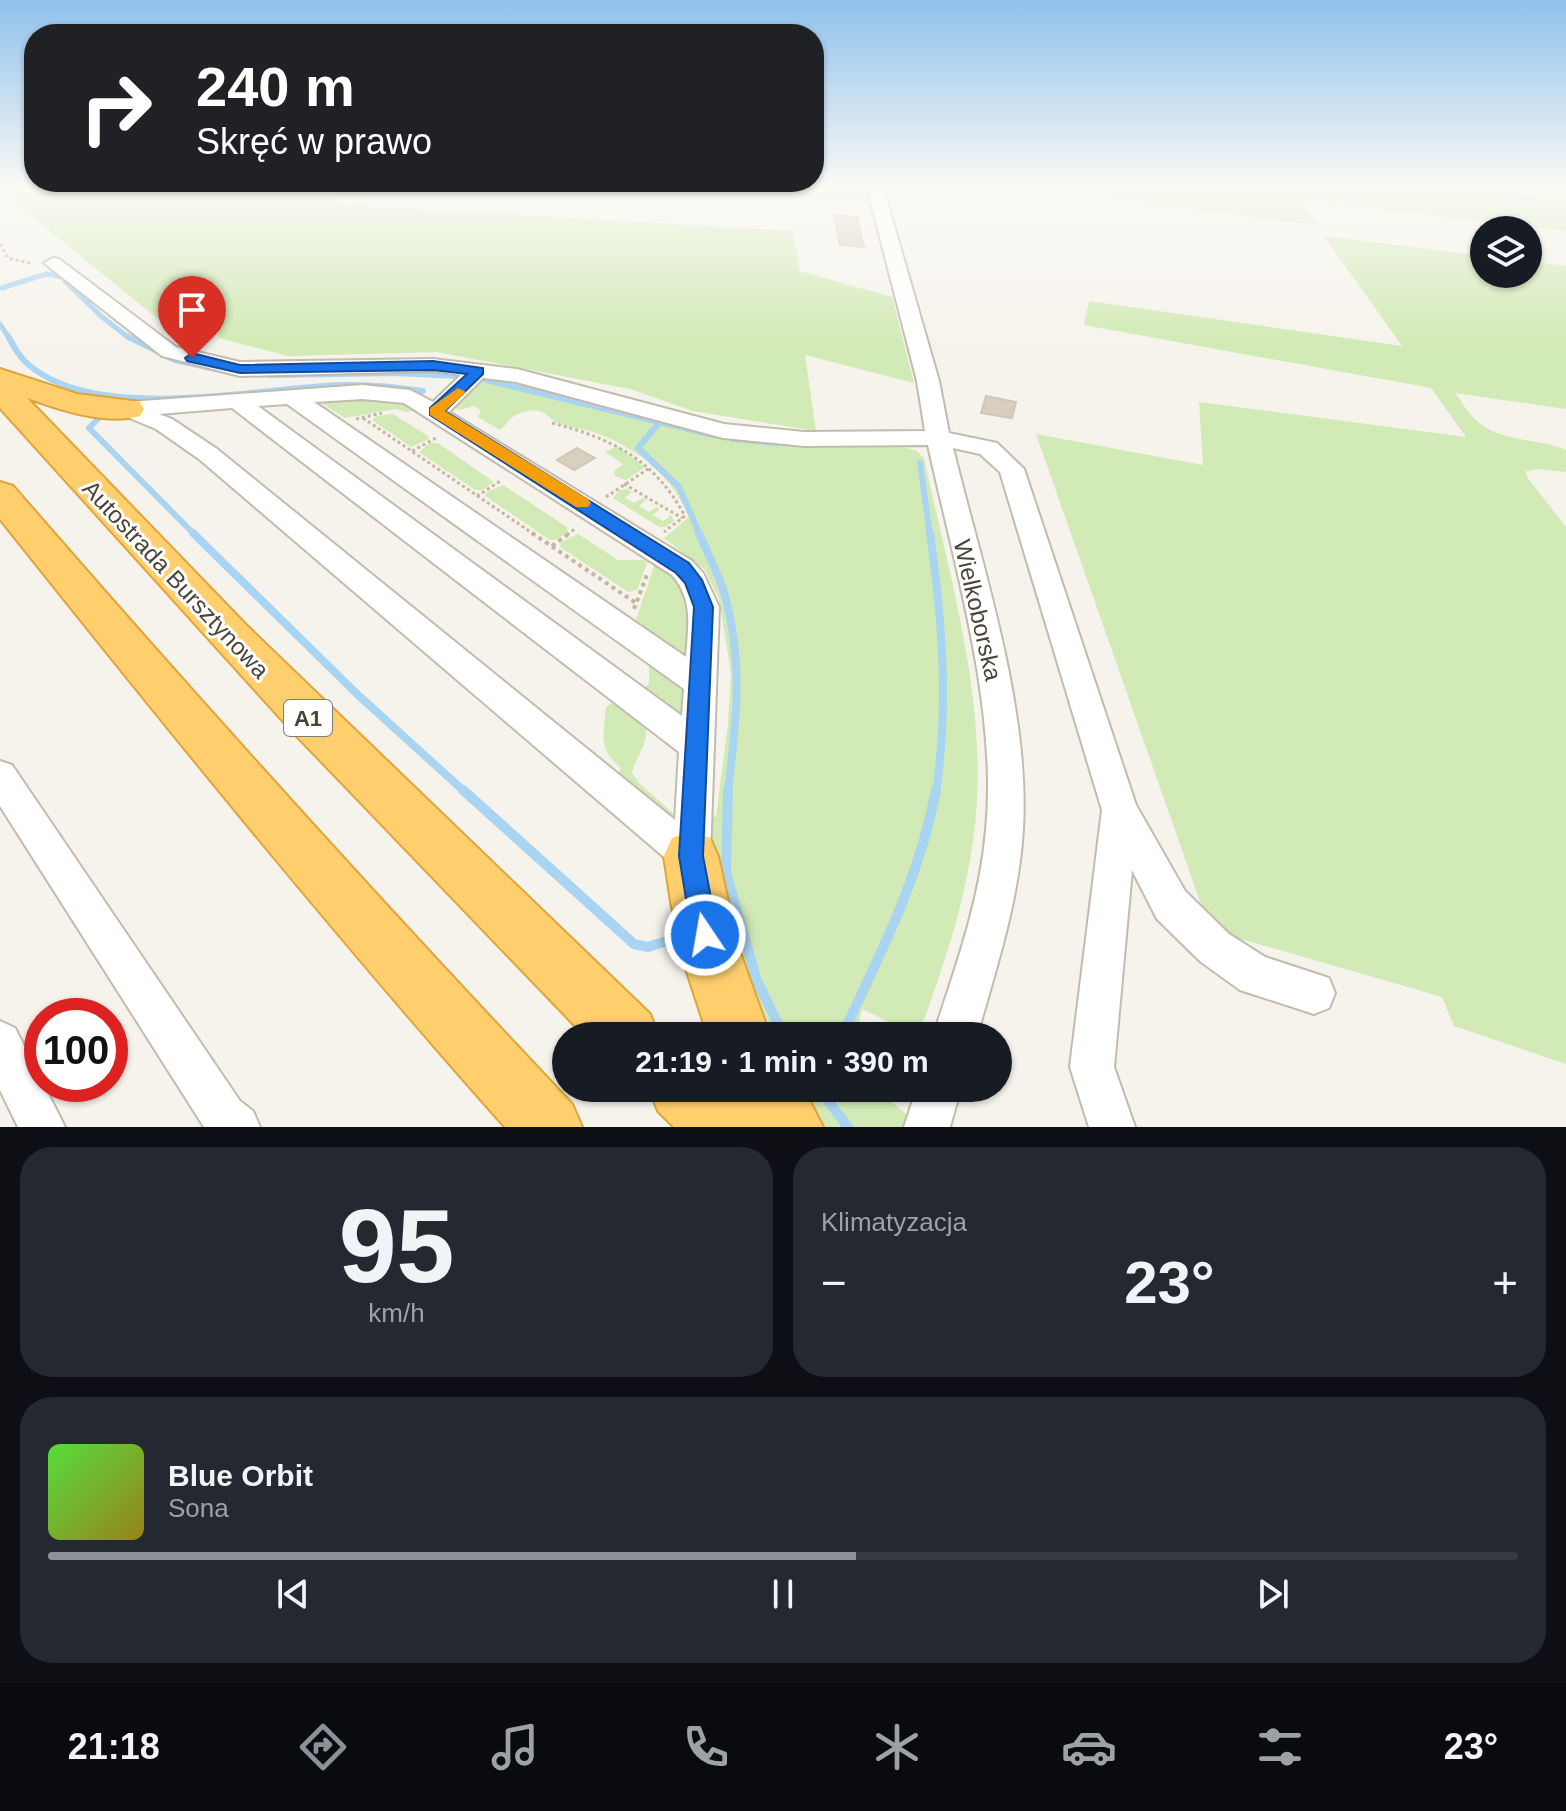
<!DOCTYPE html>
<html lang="pl">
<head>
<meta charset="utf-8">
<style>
  :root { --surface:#171b24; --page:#242831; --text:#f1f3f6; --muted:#9ea1a6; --line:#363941; --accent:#8c9099 }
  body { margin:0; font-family:Helvetica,sans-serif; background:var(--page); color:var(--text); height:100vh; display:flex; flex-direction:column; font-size:30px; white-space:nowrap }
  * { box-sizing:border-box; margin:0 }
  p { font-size:26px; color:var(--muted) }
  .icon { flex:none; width:44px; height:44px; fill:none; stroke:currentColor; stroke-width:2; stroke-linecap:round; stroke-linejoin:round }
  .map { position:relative; height:1127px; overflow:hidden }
  .panel { display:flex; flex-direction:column; gap:20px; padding:20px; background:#0d0f14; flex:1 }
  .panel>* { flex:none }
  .guide { position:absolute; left:24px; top:24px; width:800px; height:168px; border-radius:32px; box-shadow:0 2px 6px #0004; background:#202124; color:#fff; overflow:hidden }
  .controls { position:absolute; left:1470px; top:216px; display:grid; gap:16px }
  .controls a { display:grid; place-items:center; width:72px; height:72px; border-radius:50%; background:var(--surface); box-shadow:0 2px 6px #0004; font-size:40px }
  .speed { position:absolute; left:24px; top:998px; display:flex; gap:16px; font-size:40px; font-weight:700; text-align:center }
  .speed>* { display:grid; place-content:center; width:104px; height:104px; border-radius:50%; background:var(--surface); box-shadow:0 2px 6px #0004; line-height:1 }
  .speed .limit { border:12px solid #d22; background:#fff; color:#111 }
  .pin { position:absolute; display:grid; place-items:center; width:68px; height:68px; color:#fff; margin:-82px -34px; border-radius:50% 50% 50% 0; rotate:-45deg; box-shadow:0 0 8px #0007 }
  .pin .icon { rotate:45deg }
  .me { position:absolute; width:88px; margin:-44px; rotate:348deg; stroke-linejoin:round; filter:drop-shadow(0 0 6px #0008) }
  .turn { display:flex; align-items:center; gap:28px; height:168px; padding:0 40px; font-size:36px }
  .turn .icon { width:104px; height:104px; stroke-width:2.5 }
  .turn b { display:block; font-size:56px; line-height:68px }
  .big { font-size:60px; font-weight:700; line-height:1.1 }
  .panel .tile { flex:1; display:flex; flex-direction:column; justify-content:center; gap:12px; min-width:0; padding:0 28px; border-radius:32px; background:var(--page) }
  .panel .dial { align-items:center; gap:0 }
  .dial b { font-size:104px; line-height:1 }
  .song { display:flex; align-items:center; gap:24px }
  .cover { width:96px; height:96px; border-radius:12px; background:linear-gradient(135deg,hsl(110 70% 55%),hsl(50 70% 35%)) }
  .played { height:8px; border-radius:4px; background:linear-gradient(90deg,var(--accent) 55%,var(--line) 55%) }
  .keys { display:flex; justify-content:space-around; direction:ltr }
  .heat { display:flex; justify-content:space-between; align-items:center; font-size:44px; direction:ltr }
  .panel .tiles { flex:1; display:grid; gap:20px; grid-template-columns:1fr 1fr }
  .tile:last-child { grid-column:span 2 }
  .trip { position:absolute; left:552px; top:1022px; width:460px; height:80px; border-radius:40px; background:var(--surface); box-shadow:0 2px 6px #0004; font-weight:700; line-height:80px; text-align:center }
  .tab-bar { display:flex; height:128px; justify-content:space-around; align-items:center; background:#090b0e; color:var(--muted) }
  .tab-bar .icon { width:56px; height:56px }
  .tab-bar .current { color:var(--accent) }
  .tab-bar b { font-size:36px; color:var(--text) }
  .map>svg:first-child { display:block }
</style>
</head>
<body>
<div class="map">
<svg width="1566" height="1127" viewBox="0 0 1566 1127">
  <rect width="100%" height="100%" fill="#f6f3ec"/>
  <path fill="#d2eab5" d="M 17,187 L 355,187 L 336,204 L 793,231 L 800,271 L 892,297 L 914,383 L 805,355 L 816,431 L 693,411 L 630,389 L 437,352 L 288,356 L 219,338 L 218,322 L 229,307 L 179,336 L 9,198 Z
    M 546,187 L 869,187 L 873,203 Z
    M 1112,187 L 1437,187 L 1566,202 L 1566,231 L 1301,200 L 1317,225 L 1110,199 Z
    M 1324,236 L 1484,256 L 1484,274 L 1528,274 L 1528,261 L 1566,266 L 1566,409 L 1455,393 C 1464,405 1472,420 1485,427 C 1509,442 1541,439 1566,450 L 1566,472 L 1538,469 L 1526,471 L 1527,477 L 1566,527 L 1566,1064 L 1454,1026 L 1442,997 L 1210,930 L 1036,434 L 1203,465 L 1199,402 L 1466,437 L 1431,388 L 1084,325 L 1089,301 L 1402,346 Z
    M 486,376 L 662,420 L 904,447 L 917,451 L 924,458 C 948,570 983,685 977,800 C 973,876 950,947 925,1018 L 914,1034 L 862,1009 L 856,1036 L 761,1036 L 722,937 L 707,817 L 716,817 L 728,723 L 731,673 L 719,599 L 705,570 L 664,538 L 689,517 C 671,474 636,447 593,432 C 582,428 566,428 556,422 C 543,413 542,407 523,412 C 511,415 507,424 500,430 L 478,417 L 481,410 L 473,406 L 460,410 L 452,406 L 475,382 Z
    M 392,398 L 421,409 L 407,412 L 395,409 L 345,418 L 318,401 Z
    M 393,414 L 428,436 L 429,439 L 411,447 L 372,420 L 377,416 Z
    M 430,443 L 438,443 L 494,482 L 482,490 L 475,490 L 419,452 Z
    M 617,446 L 645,467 L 626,480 L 615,476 L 614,471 L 623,464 L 605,452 Z
    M 503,485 L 567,527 L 568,532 L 556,540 L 550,540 L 485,496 L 487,492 Z
    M 627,489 L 632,492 L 625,498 L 634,503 L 643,498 L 646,500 L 639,506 L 649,512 L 657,507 L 660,509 L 653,515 L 663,521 L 671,515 L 674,521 L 666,527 L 659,527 L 613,498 L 620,490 Z
    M 578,534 L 618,560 L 645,560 L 647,564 L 637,590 L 628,592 L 560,547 L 561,542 Z
    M 659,560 L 669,568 L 691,597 L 686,659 L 636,620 L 654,566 Z
    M 649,663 C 676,681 689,679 684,714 L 679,715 L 643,691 L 649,683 Z
    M 611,703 L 624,708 L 646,726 C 648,746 636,755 632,773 L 639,783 L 675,815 L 670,817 L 617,776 L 621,768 C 597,750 604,733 606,707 Z
    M 792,1088 L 875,1088 L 922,1127 L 819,1127 Z"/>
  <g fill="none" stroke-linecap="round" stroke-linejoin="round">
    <path stroke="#a9d4f2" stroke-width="5" d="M 65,281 L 101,316 L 129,338
      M 2,288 L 46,274 L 61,277
      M 0,324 L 9,338"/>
    <path stroke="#a9d4f2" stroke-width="6" d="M 8,336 C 14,347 20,358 30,366 C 97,421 244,391 325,386 C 358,383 390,386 423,391
      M 127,336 L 175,360 L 225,371
      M 269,375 L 396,373 L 458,376
      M 486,380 L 717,436
      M 100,417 L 89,428 L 195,535
      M 659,423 L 638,448 L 679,487 L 700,535
      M 733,439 L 777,443
      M 920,463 L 930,535"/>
    <path stroke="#a9d4f2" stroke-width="8" d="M 193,533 L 357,694 L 465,792
      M 699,533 C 707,553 719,574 725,596 C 744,664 736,723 728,792
      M 930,533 C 942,618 949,706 936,792"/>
    <path stroke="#a9d4f2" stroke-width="10" d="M 463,790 L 634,944 L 648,947 L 676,938
      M 728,790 L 726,872 L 757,981 L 784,1036
      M 842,1036 C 880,953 919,881 936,790
      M 818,1088 L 848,1127"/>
  </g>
  <path fill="#d8cfc1" stroke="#d3c7b4" stroke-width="2" d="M 834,215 L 857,217 L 864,247 L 840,245 Z
    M 986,396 L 1016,402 L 1012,418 L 981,413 Z
    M 577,448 L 595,458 L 574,470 L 557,460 Z"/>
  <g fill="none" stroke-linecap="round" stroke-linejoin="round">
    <g stroke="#c2bbae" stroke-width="4">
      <path id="minor" d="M 867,187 L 883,187 L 939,381 L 949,433 L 997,443 L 1024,469 L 1136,805 L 1185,891 L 1229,934 L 1265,957 L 1329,978 L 1335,993 L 1329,1008 L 1314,1014 L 1240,990 L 1201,962 L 1157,919 L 1132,870 L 1114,1067 L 1135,1127 L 1089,1127 L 1070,1067 L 1102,810 L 1000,472 L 980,454 L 953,448 C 982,567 1030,707 1023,829 C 1019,900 996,969 977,1036 L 933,1036 C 955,969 980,901 986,830 C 998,708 954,564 928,445 L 804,446 L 723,438 L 516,382 L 483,378 L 449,412 L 692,561 L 703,573 L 719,607 L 710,856 L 704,869 L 691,874 L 678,869 L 199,459 L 156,429 L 120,414 L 117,409 L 120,404 L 128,402 L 363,385 L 410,390 L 433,402 L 461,375 L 433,371 L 240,376 L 162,356 L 44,263 L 53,258 L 59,259 L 176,347 L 240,362 L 433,359 L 517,369 L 724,424 L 804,432 L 925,431 L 917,381 ZM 363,399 L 404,403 L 672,575 C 694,600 688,627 686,657 L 314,402 ZM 287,404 L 684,689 L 682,716 L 258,406 ZM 232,408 L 679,752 L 675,820 L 217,449 L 172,419 L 159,414 Z
        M 0,761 L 12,765 L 240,1101 L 253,1111 L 260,1127 L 204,1127 L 0,806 Z
        M 0,1021 L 15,1028 L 65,1127 L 18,1127 L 0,1090 Z
        M 917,1088 L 961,1088 L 950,1127 L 904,1127 Z"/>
    </g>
    <g stroke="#e0a43c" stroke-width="4">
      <path id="highway" d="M 0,369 L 77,394 L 140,402 L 144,409 L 140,416 C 104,425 61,410 27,398 L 246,625 L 650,1014 L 659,1036 L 585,1036 L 292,731 L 0,408 Z
        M 0,482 L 13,486 C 195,696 381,902 572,1104 L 582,1127 L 505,1127 C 330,930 164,725 0,519 Z
        M 691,831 L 710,838 L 718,856 L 738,947 L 770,1036 L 708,1036 L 686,969 L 671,902 L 664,856 L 672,838 Z
        M 649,1088 L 727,1088 L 738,1099 L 734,1088 L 803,1088 L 823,1127 L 674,1127 L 658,1111 Z"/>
    </g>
    <path stroke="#c4b79f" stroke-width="3" stroke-dasharray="3 3" stroke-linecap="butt" d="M 1437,187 L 1566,202
      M 0,244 L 8,258 L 34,264
      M 363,418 L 535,535
      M 356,419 L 382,413
      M 552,423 C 613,439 654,459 685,516 L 664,532
      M 412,451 L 436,438
      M 624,484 L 682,518
      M 477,496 L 502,480
      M 606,497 L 651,467
      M 567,535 L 576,528"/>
    <path stroke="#c4b79f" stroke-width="4" stroke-dasharray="4 4" stroke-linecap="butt" d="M 532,533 L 636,603
      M 552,546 L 570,533
      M 634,609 L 648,572"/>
    <use href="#minor" fill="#fff" fill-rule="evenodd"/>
    <use href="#highway" fill="#ffcf6e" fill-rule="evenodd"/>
  </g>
  <linearGradient id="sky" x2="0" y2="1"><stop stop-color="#8fc1ec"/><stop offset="0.54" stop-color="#fbfaf6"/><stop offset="1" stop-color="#fbfaf6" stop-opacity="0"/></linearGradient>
  <rect width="1566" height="345" fill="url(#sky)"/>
  <path fill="#1a73e8" stroke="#114b97" stroke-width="2" d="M 192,353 L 240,365 L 433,361 L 483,368 L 483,374 L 445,411 L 689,563 L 702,580 L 713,607 L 703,856 L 718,935 L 714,944 L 705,948 L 696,944 L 692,935 L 679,856 L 694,607 L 685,583 L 676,573 L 430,415 L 430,408 L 467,374 L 433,370 L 240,373 L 187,361 L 185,358 Z"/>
  <path fill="#f59e0b" d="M 458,388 L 466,392 L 445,411 L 588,499 L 591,503 L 588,507 L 576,507 L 430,415 L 430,408 Z"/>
  <g text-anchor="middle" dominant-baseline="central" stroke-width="6" stroke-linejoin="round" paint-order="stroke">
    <rect fill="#fff" stroke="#817c74" stroke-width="2" x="284" y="700" width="48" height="36" rx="6"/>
    <g font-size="22" font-weight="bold" fill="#4b4439">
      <text x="308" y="718">A1</text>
    </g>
    <g font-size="24" fill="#4b4439" stroke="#fff">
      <text transform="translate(176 579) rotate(47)">Autostrada Bursztynowa</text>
      <text transform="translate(978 610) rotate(77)">Wielkoborska</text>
    </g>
  </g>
</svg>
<div class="controls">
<a><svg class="icon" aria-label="layers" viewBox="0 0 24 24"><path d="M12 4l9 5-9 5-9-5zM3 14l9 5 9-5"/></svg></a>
</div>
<div class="speed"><div class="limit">100</div></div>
<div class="pin" style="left:192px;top:358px;background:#d93025"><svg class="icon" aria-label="arrive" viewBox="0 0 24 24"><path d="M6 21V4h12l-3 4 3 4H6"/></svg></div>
<svg class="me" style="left:705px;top:935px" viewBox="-20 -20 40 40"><circle r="17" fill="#1a73e8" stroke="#fff" stroke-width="3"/><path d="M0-11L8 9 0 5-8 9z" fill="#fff"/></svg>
<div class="trip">21:19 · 1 min · 390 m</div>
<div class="guide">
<div class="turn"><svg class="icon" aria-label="right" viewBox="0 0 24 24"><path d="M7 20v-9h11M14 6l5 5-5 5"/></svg><div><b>240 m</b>Skręć w prawo</div></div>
</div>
</div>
<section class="panel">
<div class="tiles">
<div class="tile dial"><b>95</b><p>km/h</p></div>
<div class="tile"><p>Klimatyzacja</p>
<div class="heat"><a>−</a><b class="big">23°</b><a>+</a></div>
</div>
<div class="tile">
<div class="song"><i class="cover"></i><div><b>Blue Orbit</b><p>Sona</p></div></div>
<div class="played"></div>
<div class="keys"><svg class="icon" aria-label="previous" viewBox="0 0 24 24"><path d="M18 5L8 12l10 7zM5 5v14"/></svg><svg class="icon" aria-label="pause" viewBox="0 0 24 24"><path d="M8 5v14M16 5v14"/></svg><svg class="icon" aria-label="next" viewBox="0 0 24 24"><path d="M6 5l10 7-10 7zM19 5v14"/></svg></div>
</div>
</div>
</section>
<nav class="tab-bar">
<b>21:18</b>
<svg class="icon current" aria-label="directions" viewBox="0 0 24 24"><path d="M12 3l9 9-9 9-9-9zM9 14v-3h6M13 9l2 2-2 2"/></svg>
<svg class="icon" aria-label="music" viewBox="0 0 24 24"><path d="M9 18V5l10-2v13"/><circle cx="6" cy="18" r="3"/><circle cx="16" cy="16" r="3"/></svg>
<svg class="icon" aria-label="phone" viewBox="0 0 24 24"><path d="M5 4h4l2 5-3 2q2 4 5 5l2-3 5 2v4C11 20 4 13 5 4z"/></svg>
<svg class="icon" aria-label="climate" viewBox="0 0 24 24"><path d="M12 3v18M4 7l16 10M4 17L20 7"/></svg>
<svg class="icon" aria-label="car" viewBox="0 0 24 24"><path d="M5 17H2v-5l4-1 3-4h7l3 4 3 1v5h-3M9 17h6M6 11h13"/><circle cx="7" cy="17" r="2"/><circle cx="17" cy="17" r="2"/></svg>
<svg class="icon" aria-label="filters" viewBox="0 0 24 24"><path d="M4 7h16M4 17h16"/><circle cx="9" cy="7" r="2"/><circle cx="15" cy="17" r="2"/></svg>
<b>23°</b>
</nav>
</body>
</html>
